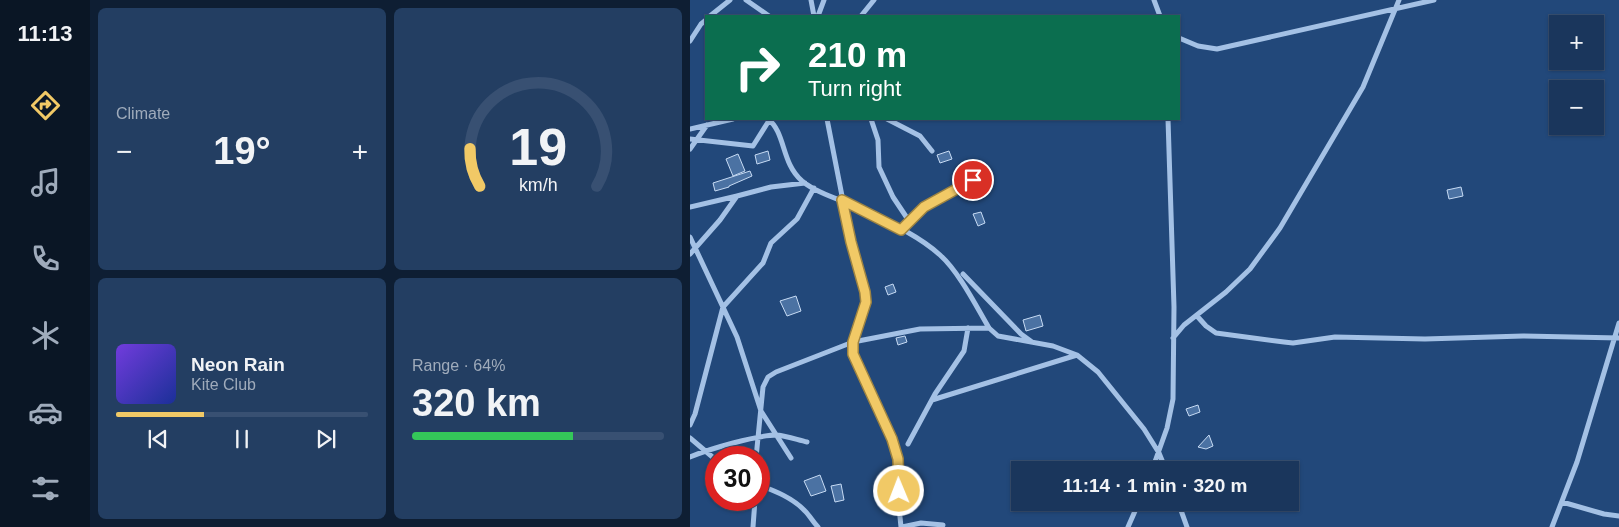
<!DOCTYPE html>
<html lang="en">
<head>
<meta charset="utf-8">
<style>
  :root { --surface:#1a365c; --page:#233e62; --text:#f1f3f6; --muted:#9fabbb; --line:#385072; --accent:#f1c966 }
  body { margin:0; font-family:Helvetica,sans-serif; background:var(--page); color:var(--text); height:100vh; display:flex; flex-direction:column; font-size:19px; white-space:nowrap }
  * { box-sizing:border-box; margin:0 }
  p { font-size:16px; color:var(--muted) }
  .icon { flex:none; width:28px; height:28px; fill:none; stroke:currentColor; stroke-width:2; stroke-linecap:round; stroke-linejoin:round }
  .map { position:relative; flex:1; overflow:hidden }
  .side { display:flex; flex-direction:column; gap:8px; padding:8px; background:#0e1e33; width:600px }
  .side>* { flex:none }
  .guide { position:absolute; left:15px; top:15px; width:475px; height:105px; border-radius:0px; box-shadow:0 1px 4px #0004,0 0 0 1px var(--line); background:#0b6e4f; color:#fff; overflow:hidden }
  .fabs { position:absolute; left:859px; top:15px; display:grid; gap:10px }
  .fabs a { display:grid; place-items:center; width:55px; height:55px; border-radius:0px; background:var(--surface); box-shadow:0 1px 4px #0004,0 0 0 1px var(--line); font-size:25px }
  .speed { position:absolute; left:15px; top:446px; display:flex; gap:10px; font-size:25px; font-weight:700; text-align:center }
  .speed>* { display:grid; place-content:center; width:65px; height:65px; border-radius:50%; background:var(--surface); box-shadow:0 1px 4px #0004,0 0 0 1px var(--line); line-height:1 }
  .speed .limit { border:8px solid #d22; background:#fff; color:#111 }
  .pin { position:absolute; display:grid; place-items:center; width:42px; height:42px; color:#fff; margin:-21px; border:2px solid #fff; border-radius:50%; box-shadow:0 1px 5px #0007 }
  .me { position:absolute; width:55px; margin:-28px; rotate:359deg; stroke-linejoin:round; filter:drop-shadow(0 0 4px #0008) }
  .turn { display:flex; align-items:center; gap:18px; height:105px; padding:0 20px; font-size:22px }
  .turn .icon { width:65px; height:65px; stroke-width:2.5 }
  .turn b { display:block; font-size:35px; line-height:42px }
  .big { font-size:38px; font-weight:600; line-height:1.1 }
  .side .card { flex:1; display:flex; flex-direction:column; justify-content:center; gap:8px; min-width:0; padding:0 18px; border-radius:8px; background:var(--page) }
  .side .dial { align-items:center; gap:0 }
  .dial svg { height:130px; overflow:visible; fill:none; stroke:var(--line); stroke-width:7; stroke-linecap:round; text-anchor:middle }
  .dial text { fill:var(--text); stroke:none }
  .song { display:flex; align-items:center; gap:15px }
  .cover { width:60px; height:60px; border-radius:8px; background:linear-gradient(135deg,hsl(260 70% 55%),hsl(230 70% 35%)) }
  .played { height:5px; border-radius:2px; background:linear-gradient(90deg,var(--accent) 35%,var(--line) 35%) }
  .keys { display:flex; justify-content:space-around; direction:ltr }
  .heat { display:flex; justify-content:space-between; align-items:center; font-size:28px; direction:ltr }
  .charge { height:8px; border-radius:4px; background:linear-gradient(90deg,#34c759 64%,var(--line) 0) }
  .side .tiles { flex:1; display:grid; gap:8px; grid-template-columns:repeat(2,1fr) }
  .trip { position:absolute; left:321px; top:461px; width:288px; height:50px; border-radius:0px; background:var(--surface); box-shadow:0 1px 4px #0004,0 0 0 1px var(--line); font-weight:600; line-height:50px; text-align:center }
  main { display:flex; flex:1; min-height:0 }
  .menu { display:flex; flex-direction:column; width:90px; justify-content:space-around; align-items:center; background:#0a1625; color:var(--muted) }
  .menu .icon { width:35px; height:35px }
  .menu .selected { color:var(--accent) }
  .menu b { font-size:22px; color:var(--text) }
  .map>svg:first-child { display:block }
</style>
</head>
<body>
<main>
<nav class="menu">
<b>11:13</b>
<svg class="icon selected" aria-label="directions" viewBox="0 0 24 24"><path d="M12 3l9 9-9 9-9-9zM9 14v-3h6M13 9l2 2-2 2"/></svg>
<svg class="icon" aria-label="music" viewBox="0 0 24 24"><path d="M9 18V5l10-2v13"/><circle cx="6" cy="18" r="3"/><circle cx="16" cy="16" r="3"/></svg>
<svg class="icon" aria-label="phone" viewBox="0 0 24 24"><path d="M5 4h4l2 5-3 2q2 4 5 5l2-3 5 2v4C11 20 4 13 5 4z"/></svg>
<svg class="icon" aria-label="climate" viewBox="0 0 24 24"><path d="M12 3v18M4 7l16 10M4 17L20 7"/></svg>
<svg class="icon" aria-label="car" viewBox="0 0 24 24"><path d="M5 17H2v-5l4-1 3-4h7l3 4 3 1v5h-3M9 17h6M6 11h13"/><circle cx="7" cy="17" r="2"/><circle cx="17" cy="17" r="2"/></svg>
<svg class="icon" aria-label="filters" viewBox="0 0 24 24"><path d="M4 7h16M4 17h16"/><circle cx="9" cy="7" r="2"/><circle cx="15" cy="17" r="2"/></svg>
</nav>
<section class="side">
<div class="tiles">
<div class="card"><p>Climate</p>
<div class="heat"><a>−</a><b class="big">19°</b><a>+</a></div>
</div>
<div class="card dial"><svg viewBox="0 0 100 80">
<path d="M14 69A42 42 0 1 1 86 69"/>
<path d="M14 69A42 42 0 0 1 8 46" stroke="#f1c966"/>
<text x="50" y="56" font-size="32" font-weight="700">19</text>
<text x="50" y="72" font-size="11">km/h</text>
</svg></div>
<div class="card">
<div class="song"><i class="cover"></i><div><b>Neon Rain</b><p>Kite Club</p></div></div>
<div class="played"></div>
<div class="keys"><svg class="icon" aria-label="previous" viewBox="0 0 24 24"><path d="M18 5L8 12l10 7zM5 5v14"/></svg><svg class="icon" aria-label="pause" viewBox="0 0 24 24"><path d="M8 5v14M16 5v14"/></svg><svg class="icon" aria-label="next" viewBox="0 0 24 24"><path d="M6 5l10 7-10 7zM19 5v14"/></svg></div>
</div>
<div class="card"><p>Range · 64%</p><b class="big">320 km</b><div class="charge"></div></div>
</div>
</section>
<div class="map">
<svg width="929" height="527" viewBox="0 0 929 527">
  <rect width="100%" height="100%" fill="#22487a"/>
  <path fill="#4b72a3" stroke="#c7dbf4" d="M 78,151 L 80,160 L 67,164 L 65,155 Z
    M 259,151 L 262,159 L 250,163 L 247,155 Z
    M 48,154 L 55,171 L 43,176 L 36,159 Z
    M 284,165 L 288,172 L 276,177 L 273,171 Z
    M 60,171 L 62,176 L 39,186 L 39,187 L 25,191 L 23,183 Z
    M 771,187 L 773,196 L 759,199 L 757,190 Z
    M 291,212 L 295,223 L 288,226 L 283,214 Z
    M 203,284 L 206,292 L 198,295 L 195,287 Z
    M 106,296 L 111,311 L 97,316 L 90,301 Z
    M 350,315 L 353,326 L 336,331 L 333,320 Z
    M 215,336 L 217,342 L 208,345 L 206,338 Z
    M 508,405 L 510,412 L 499,416 L 496,409 Z
    M 519,435 L 523,446 L 516,449 L 508,447 Z
    M 130,475 L 136,491 L 121,496 L 114,481 Z
    M 151,484 L 154,500 L 145,502 L 141,486 Z"/>
  <g fill="none" stroke-linecap="round" stroke-linejoin="round">
    <path stroke="#a4c1e5" stroke-width="5" d="M 56,0 L 79,16
      M 121,0 L 124,16
      M 464,0 L 470,16
      M 20,16 L 40,0
      M 128,16 L 134,0
      M 171,16 L 184,0
      M 489,38 L 508,46 L 527,49 L 744,0
      M 0,41 L 11,24 L 16,20
      M 78,119 C 96,133 91,163 112,181 C 128,194 152,200 171,209 C 198,222 228,235 250,255 C 269,272 286,306 299,328 L 308,336 L 363,346 L 387,355 L 408,372 L 454,429 L 469,453 L 476,470
      M 137,119 L 161,242 L 175,292 L 176,302 L 163,342 L 163,354 L 202,439 L 208,459 L 209,507 L 211,527
      M 181,119 L 188,140 L 189,167 L 203,197 L 217,218
      M 197,119 L 230,136 L 242,151
      M 0,129 L 43,119
      M 0,139 L 63,146 L 80,119
      M 0,149 L 17,125
      M 0,207 L 47,196
      M 211,230 L 234,207 L 267,188 L 299,172
      M 0,237 L 47,337 L 71,411 L 101,458
      M 0,254 L 30,220 L 47,196 L 81,187 L 115,183
      M 273,274 L 331,334 L 342,342
      M 507,316 L 516,326 L 526,333 L 594,342 L 603,343 L 645,337 L 735,339 L 833,336 L 929,338
      M 483,338 L 494,325 L 536,292 L 560,269 L 590,228 L 673,87 L 709,0
      M 242,400 L 387,355
      M 0,425 L 5,414 L 33,307 L 73,263 L 81,243 L 107,219 L 124,188
      M 0,438 L 26,460
      M 218,444 L 245,394 L 274,351 L 278,328
      M 0,457 C 19,449 67,435 87,435 C 97,436 108,440 117,442
      M 66,458 L 73,387 L 78,377 L 86,372 L 163,342 L 230,329 L 299,328
      M 462,470 L 477,428 L 483,399 L 484,307 L 478,119
      M 69,485 C 85,491 103,498 115,511 C 120,516 123,522 128,527
      M 488,502 L 497,527
      M 872,502 L 914,514 L 929,516
      M 63,527 L 65,500
      M 212,527 L 231,523 L 253,525
      M 438,527 L 449,502
      M 862,527 L 887,462 L 929,323"/>
  </g>
  <g fill="none" stroke-linecap="round" stroke-linejoin="round">
    <g stroke="#9d8342" stroke-width="12">
      <path id="route" d="M 209,491 L 208,459 L 202,439 L 163,354 L 163,342 L 176,302 L 175,292 L 161,242 L 152,200 L 211,230 L 234,207 L 283,180"/>
    </g>
    <use href="#route" stroke="#f1c966" stroke-width="9"/>
  </g>
</svg>
<div class="fabs">
<a>+</a>
<a>−</a>
</div>
<div class="speed"><div class="limit">30</div></div>
<div class="pin" style="left:283px;top:180px;background:#d93025"><svg class="icon" aria-label="arrive" viewBox="0 0 24 24"><path d="M6 21V4h12l-3 4 3 4H6"/></svg></div>
<svg class="me" style="left:209px;top:491px" viewBox="-20 -20 40 40"><circle r="17" fill="#f1c966" stroke="#fff" stroke-width="3"/><path d="M0-11L8 9 0 5-8 9z" fill="#fff"/></svg>
<div class="trip">11:14 · 1 min · 320 m</div>
<div class="guide">
<div class="turn"><svg class="icon" aria-label="right" viewBox="0 0 24 24"><path d="M7 20v-9h11M14 6l5 5-5 5"/></svg><div><b>210 m</b>Turn right</div></div>
</div>
</div>
</main>
</body>
</html>
